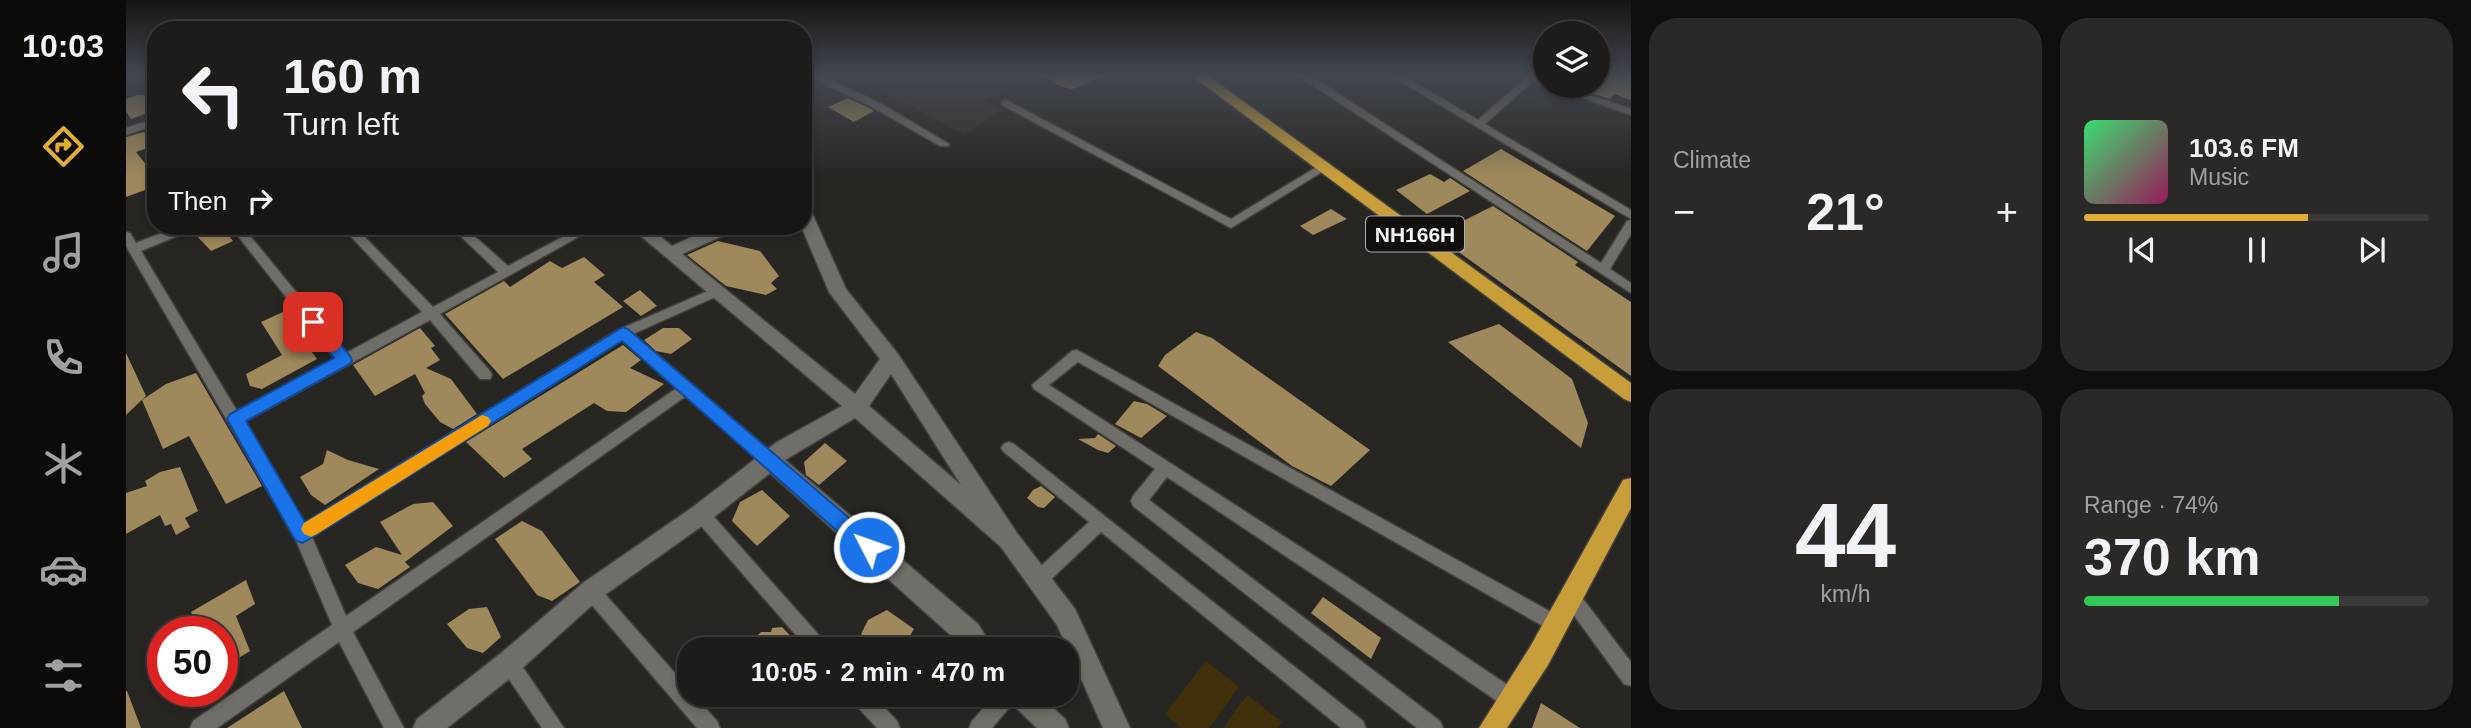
<!DOCTYPE html>
<html lang="en">
<head>
<meta charset="utf-8">
<style>
  :root { --surface:#1e1c1a; --page:#2b2927; --text:#f1f3f6; --muted:#a1a1a2; --line:#3c3a39; --accent:#e1af34 }
  body { margin:0; font-family:Helvetica,sans-serif; background:var(--page); color:var(--text); height:100vh; display:flex; flex-direction:column; font-size:26px; white-space:nowrap }
  * { box-sizing:border-box; margin:0 }
  p { font-size:23px; color:var(--muted) }
  .icon { flex:none; width:38px; height:38px; fill:none; stroke:currentColor; stroke-width:2; stroke-linecap:round; stroke-linejoin:round }
  .map { position:relative; flex:1; overflow:hidden }
  .panel { display:flex; flex-direction:column; gap:18px; padding:18px; background:#100f0e; width:840px }
  .panel>* { flex:none }
  .guide { position:absolute; left:21px; top:21px; width:665px; height:214px; border-radius:28px; box-shadow:0 4px 10px #0003,0 0 0 2px var(--line); background:#1e1c1a; color:var(--text); overflow:hidden }
  .fabs { position:absolute; left:1407px; top:21px; display:grid; gap:14px }
  .fabs a { display:grid; place-items:center; width:77px; height:77px; border-radius:50%; background:var(--surface); box-shadow:0 4px 10px #0003,0 0 0 2px var(--line); font-size:35px }
  .speed { position:absolute; left:21px; top:616px; display:flex; gap:14px; font-size:35px; font-weight:700; text-align:center }
  .speed>* { display:grid; place-content:center; width:91px; height:91px; border-radius:50%; background:var(--surface); box-shadow:0 4px 10px #0003,0 0 0 2px var(--line); line-height:1 }
  .speed .limit { border:10px solid #d22; background:#fff; color:#111 }
  .pin { position:absolute; display:grid; place-items:center; width:60px; height:60px; color:#fff; margin:-30px; border-radius:14px; box-shadow:0 4px 10px #0006 }
  .me { position:absolute; width:77px; margin:-38px; rotate:311deg; stroke-linejoin:round; filter:drop-shadow(0 0 5px #0008) }
  .turn { display:flex; align-items:center; gap:24px; height:147px; padding:0 21px; font-size:32px }
  .turn .icon { width:91px; height:91px; stroke-width:2.5 }
  .turn b { display:block; font-size:49px; line-height:60px }
  .then { display:flex; align-items:center; height:66px; padding:0 21px; background:#0003; gap:14px; font-size:26px }
  .big { font-size:52px; font-weight:600; line-height:1.1 }
  .panel .tile { flex:1; display:flex; flex-direction:column; justify-content:center; gap:10px; min-width:0; padding:0 24px; border-radius:28px; background:var(--page) }
  .panel .dial { align-items:center; gap:0 }
  .dial b { font-size:91px; line-height:1 }
  .song { display:flex; align-items:center; gap:21px }
  .cover { width:84px; height:84px; border-radius:10px; background:linear-gradient(135deg,hsl(140 70% 55%),hsl(330 70% 35%)) }
  .played { height:7px; border-radius:4px; background:linear-gradient(90deg,var(--accent) 65%,var(--line) 65%) }
  .keys { display:flex; justify-content:space-around; direction:ltr }
  .heat { display:flex; justify-content:space-between; align-items:center; font-size:38px; direction:ltr }
  .charge { height:10px; border-radius:5px; background:linear-gradient(90deg,#34c759 74%,var(--line) 0) }
  .panel .tiles { flex:1; display:grid; gap:18px; grid-template-columns:repeat(2,1fr) }
  .trip { position:absolute; left:551px; top:637px; width:402px; height:70px; border-radius:28px; background:var(--surface); box-shadow:0 4px 10px #0003,0 0 0 2px var(--line); font-weight:600; line-height:70px; text-align:center }
  main { display:flex; flex:1; min-height:0 }
  .dock { display:flex; flex-direction:column; width:126px; justify-content:space-around; align-items:center; background:#0c0b0a; color:var(--muted) }
  .dock .icon { width:49px; height:49px }
  .dock .active { color:var(--accent) }
  .dock b { font-size:32px; color:var(--text) }
  .map>svg:first-child { display:block }
</style>
</head>
<body>
<main>
<nav class="dock">
<b>10:03</b>
<svg class="icon active" aria-label="directions" viewBox="0 0 24 24"><path d="M12 3l9 9-9 9-9-9zM9 14v-3h6M13 9l2 2-2 2"/></svg>
<svg class="icon" aria-label="music" viewBox="0 0 24 24"><path d="M9 18V5l10-2v13"/><circle cx="6" cy="18" r="3"/><circle cx="16" cy="16" r="3"/></svg>
<svg class="icon" aria-label="phone" viewBox="0 0 24 24"><path d="M5 4h4l2 5-3 2q2 4 5 5l2-3 5 2v4C11 20 4 13 5 4z"/></svg>
<svg class="icon" aria-label="climate" viewBox="0 0 24 24"><path d="M12 3v18M4 7l16 10M4 17L20 7"/></svg>
<svg class="icon" aria-label="car" viewBox="0 0 24 24"><path d="M5 17H2v-5l4-1 3-4h7l3 4 3 1v5h-3M9 17h6M6 11h13"/><circle cx="7" cy="17" r="2"/><circle cx="17" cy="17" r="2"/></svg>
<svg class="icon" aria-label="filters" viewBox="0 0 24 24"><path d="M4 7h16M4 17h16"/><circle cx="9" cy="7" r="2"/><circle cx="15" cy="17" r="2"/></svg>
</nav>
<div class="map">
<svg width="1505" height="728" viewBox="0 0 1505 728">
  <rect width="100%" height="100%" fill="#282622"/>
  <path fill="#353027" d="M 728,75 L 916,75 L 856,101 L 874,111 L 839,135 Z"/>
  <path fill="#40300b" d="M 1080,661 L 1113,687 L 1083,728 L 1055,728 L 1039,714 Z
    M 1121,695 L 1156,722 L 1152,728 L 1097,728 Z"/>
  <path fill="#9f895c" d="M 917,75 L 980,75 L 980,76 L 946,89 L 933,86 Z
    M 1472,75 L 1495,75 L 1505,78 L 1505,100 L 1488,94 L 1484,99 L 1444,86 L 1472,86 Z
    M 12,95 L 30,96 L 30,110 L 5,119 L 0,111 L 0,99 Z
    M 722,98 L 745,109 L 748,111 L 728,122 L 702,107 Z
    M 18,132 L 30,145 L 10,152 L 30,177 L 30,186 L 0,197 L 0,137 Z
    M 1375,149 L 1489,216 L 1461,251 L 1337,171 Z
    M 1304,174 L 1318,182 L 1324,178 L 1344,191 L 1301,214 L 1270,190 Z
    M 1367,206 L 1452,262 L 1449,265 L 1505,302 L 1505,376 L 1309,235 Z
    M 1205,209 L 1221,219 L 1187,235 L 1174,226 Z
    M 95,226 L 107,241 L 85,251 L 68,233 L 76,227 Z
    M 592,241 L 634,251 L 653,276 L 645,283 L 651,289 L 640,295 L 600,286 L 561,255 Z
    M 458,257 L 479,275 L 468,282 L 497,307 L 377,379 L 319,314 L 378,281 L 384,287 L 424,261 L 436,268 Z
    M 514,290 L 531,306 L 515,316 L 497,301 Z
    M 157,312 L 191,359 L 136,389 L 124,386 L 120,374 L 156,355 L 135,322 Z
    M 1373,324 L 1446,379 L 1462,423 L 1455,448 L 1322,342 Z
    M 294,328 L 309,346 L 305,348 L 314,360 L 300,368 L 325,379 L 351,414 L 327,429 L 314,422 L 299,404 L 296,396 L 299,393 L 289,374 L 249,396 L 227,365 Z
    M 537,328 L 553,328 L 566,339 L 545,354 L 530,351 L 518,340 Z
    M 1070,332 L 1086,338 L 1244,450 L 1205,486 L 1166,466 L 1032,366 L 1039,355 Z
    M 497,345 L 515,360 L 504,368 L 538,384 L 500,412 L 481,411 L 468,403 L 396,449 L 406,459 L 378,478 L 340,442 Z
    M 0,353 L 20,396 L 0,415 Z
    M 70,373 L 136,486 L 100,504 L 63,436 L 37,449 L 16,400 L 40,384 Z
    M 1008,401 L 1021,404 L 1041,416 L 1015,438 L 989,424 Z
    M 972,434 L 990,446 L 982,453 L 972,450 L 952,439 L 969,438 Z
    M 699,443 L 721,461 L 693,485 L 680,475 L 678,462 Z
    M 201,450 L 222,460 L 253,469 L 199,505 L 185,495 L 174,477 L 197,464 Z
    M 54,467 L 72,511 L 59,518 L 64,527 L 50,535 L 45,524 L 39,526 L 34,515 L 0,534 L 0,493 L 21,486 L 19,481 L 34,472 Z
    M 915,486 L 929,497 L 918,508 L 912,507 L 901,498 L 907,490 Z
    M 636,490 L 664,516 L 631,546 L 606,521 L 614,502 Z
    M 307,502 L 327,526 L 279,562 L 284,567 L 252,589 L 232,583 L 219,565 L 250,547 L 276,555 L 254,522 L 287,504 Z
    M 396,521 L 416,531 L 454,582 L 426,601 L 411,595 L 369,539 Z
    M 120,580 L 129,604 L 110,616 L 124,651 L 96,668 L 96,632 L 73,632 L 65,612 Z
    M 1197,597 L 1255,638 L 1245,659 L 1185,613 Z
    M 361,607 L 375,637 L 357,653 L 341,648 L 321,624 L 343,609 Z
    M 761,610 L 788,629 L 776,649 L 752,649 L 735,634 L 742,620 Z
    M 656,627 L 677,649 L 618,649 L 635,632 L 645,632 L 646,628 Z
    M 0,691 L 1,691 L 15,728 L 0,728 Z
    M 158,691 L 176,728 L 101,728 Z
    M 613,695 L 646,695 L 646,697 L 613,708 L 606,700 Z
    M 1415,703 L 1454,728 L 1406,728 Z"/>
  <g fill="none" stroke-linecap="round" stroke-linejoin="round">
    <g stroke="#43413e" stroke-width="3">
      <path id="minor" d="M 680,75 L 693,75 L 754,103 L 823,144 L 822,146 L 814,146 L 746,107 Z
        M 1171,75 L 1183,75 L 1475,263 L 1501,221 L 1505,220 L 1505,234 L 1484,269 L 1505,283 L 1505,293 Z
        M 1264,75 L 1276,75 L 1352,120 L 1402,76 L 1419,80 L 1419,86 L 1406,82 L 1359,124 L 1505,210 L 1505,219 Z
        M 1423,86 L 1437,86 L 1505,109 L 1505,115 Z
        M 880,100 L 1105,219 L 1194,165 L 1202,165 L 1204,167 L 1105,228 L 876,105 L 876,101 Z
        M 30,118 L 30,125 L 0,135 L 0,128 Z
        M 54,226 L 70,226 L 68,229 L 15,251 L 111,411 L 209,359 L 104,226 L 116,226 L 220,353 L 296,312 L 215,226 L 228,226 L 307,307 L 372,272 L 324,226 L 337,226 L 382,266 L 457,226 L 472,226 L 314,314 L 364,371 L 366,375 L 364,379 L 354,379 L 304,320 L 118,422 L 179,524 L 492,330 L 591,287 L 596,288 L 597,291 L 596,294 L 507,334 L 649,455 L 652,460 L 649,465 L 644,466 L 639,465 L 560,396 L 227,632 L 278,728 L 258,728 L 213,642 L 91,728 L 64,728 L 67,721 L 206,625 L 169,538 L 0,246 L 0,232 L 4,233 L 10,243 ZM 496,340 L 551,388 L 220,616 L 186,537 Z
        M 951,350 L 1436,618 L 1439,624 L 1436,630 L 1430,633 L 1424,630 L 952,362 L 923,385 L 1221,577 L 1392,692 L 1394,699 L 1392,706 L 1385,708 L 1378,706 L 1209,589 L 1041,477 L 1023,500 L 1314,721 L 1317,728 L 1291,728 L 1007,506 L 1005,501 L 1007,496 L 1029,469 L 908,389 L 906,385 L 946,351 Z
        M 883,442 L 888,444 L 1237,721 L 1240,728 L 1215,728 L 975,532 L 918,586 L 912,588 L 906,586 L 903,580 L 906,574 L 963,522 L 878,452 L 875,448 L 878,444 Z
        M 575,507 L 581,509 L 700,643 L 703,649 L 682,649 L 569,519 L 567,514 L 569,509 Z
        M 465,583 L 471,585 L 564,690 L 564,695 L 568,695 L 591,721 L 594,728 L 571,728 L 459,597 L 456,591 L 459,585 Z
        M 1445,589 L 1451,591 L 1505,662 L 1505,686 L 1498,684 L 1439,603 L 1436,597 L 1439,591 Z
        M 383,654 L 390,657 L 438,728 L 416,728 L 376,669 L 374,663 L 376,657 Z
        M 725,695 L 747,695 L 771,721 L 774,728 L 751,728 L 727,702 Z
        M 869,695 L 890,695 L 888,702 L 866,728 L 843,728 L 846,721 Z"/>
    </g>
    <g stroke="#43413e" stroke-width="3">
      <path id="secondary" d="M 677,206 L 685,211 L 720,289 L 772,354 L 891,533 L 949,609 L 1004,728 L 977,728 L 931,625 L 875,547 L 729,418 L 659,460 L 852,624 L 868,649 L 840,649 L 644,473 L 583,521 L 473,599 L 392,672 L 321,728 L 287,728 L 291,719 L 374,654 L 457,583 L 567,507 L 651,442 L 716,406 L 503,226 L 521,226 L 546,246 L 590,226 L 612,226 L 610,230 L 556,254 L 729,394 L 754,359 L 703,292 L 675,226 ZM 765,374 L 835,485 L 743,406 Z
        M 882,695 L 914,695 L 939,719 L 943,728 L 911,728 L 886,704 Z"/>
    </g>
    <g stroke="#43413e" stroke-width="3">
      <path id="trunk" d="M 1065,75 L 1081,75 L 1505,383 L 1505,402 L 1498,399 Z
        M 1505,478 L 1505,508 L 1422,665 L 1381,728 L 1353,728 L 1404,647 L 1497,480 Z"/>
    </g>
    <use href="#minor" fill="#706e69" fill-rule="evenodd"/>
    <use href="#secondary" fill="#706e69" fill-rule="evenodd"/>
    <use href="#trunk" fill="#c79e3a" fill-rule="evenodd"/>
  </g>
  <linearGradient id="sky" x2="0" y2="1"><stop stop-color="#161513"/><stop offset="0.42" stop-color="#42474f"/><stop offset="1" stop-color="#42474f" stop-opacity="0"/></linearGradient>
  <rect width="1505" height="177" fill="url(#sky)"/>
  <path fill="#1a73e8" stroke="#114b97" stroke-width="2" d="M 187,316 L 193,318 L 224,356 L 226,360 L 224,364 L 120,421 L 179,522 L 497,327 L 502,329 L 750,541 L 753,547 L 750,553 L 743,555 L 736,553 L 496,341 L 182,540 L 176,543 L 169,540 L 101,419 L 104,414 L 208,358 L 180,322 Z"/>
  <path fill="#f59e0b" d="M 356,415 L 362,417 L 365,421 L 362,426 L 191,534 L 185,537 L 178,534 L 175,529 L 178,523 Z"/>
  <g text-anchor="middle" dominant-baseline="central" stroke-width="7" stroke-linejoin="round" paint-order="stroke">
    <rect fill="#100f0d" stroke="#b0afad" stroke-width="2" x="1240" y="216.5" width="98" height="35" rx="5"/>
    <g font-size="21" font-weight="bold" fill="#f5f4f2">
      <text x="1289" y="234">NH166H</text>
    </g>
  </g>
</svg>
<div class="fabs">
<a><svg class="icon" aria-label="layers" viewBox="0 0 24 24"><path d="M12 4l9 5-9 5-9-5zM3 14l9 5 9-5"/></svg></a>
</div>
<div class="speed"><div class="limit">50</div></div>
<div class="pin" style="left:187px;top:322px;background:#d93025"><svg class="icon" aria-label="arrive" viewBox="0 0 24 24"><path d="M6 21V4h12l-3 4 3 4H6"/></svg></div>
<svg class="me" style="left:743px;top:547px" viewBox="-20 -20 40 40"><circle r="17" fill="#1a73e8" stroke="#fff" stroke-width="3"/><path d="M0-11L8 9 0 5-8 9z" fill="#fff"/></svg>
<div class="trip">10:05 · 2 min · 470 m</div>
<div class="guide">
<div class="turn"><svg class="icon" aria-label="left" viewBox="0 0 24 24"><path d="M17 20v-9H6M10 6l-5 5 5 5"/></svg><div><b>160 m</b>Turn left</div></div>
<div class="then">Then<svg class="icon" aria-label="right" viewBox="0 0 24 24"><path d="M7 20v-9h11M14 6l5 5-5 5"/></svg></div>
</div>
</div>
<section class="panel">
<div class="tiles">
<div class="tile"><p>Climate</p>
<div class="heat"><a>−</a><b class="big">21°</b><a>+</a></div>
</div>
<div class="tile">
<div class="song"><i class="cover"></i><div><b>103.6 FM</b><p>Music</p></div></div>
<div class="played"></div>
<div class="keys"><svg class="icon" aria-label="previous" viewBox="0 0 24 24"><path d="M18 5L8 12l10 7zM5 5v14"/></svg><svg class="icon" aria-label="pause" viewBox="0 0 24 24"><path d="M8 5v14M16 5v14"/></svg><svg class="icon" aria-label="next" viewBox="0 0 24 24"><path d="M6 5l10 7-10 7zM19 5v14"/></svg></div>
</div>
<div class="tile dial"><b>44</b><p>km/h</p></div>
<div class="tile"><p>Range · 74%</p><b class="big">370 km</b><div class="charge"></div></div>
</div>
</section>
</main>
</body>
</html>
